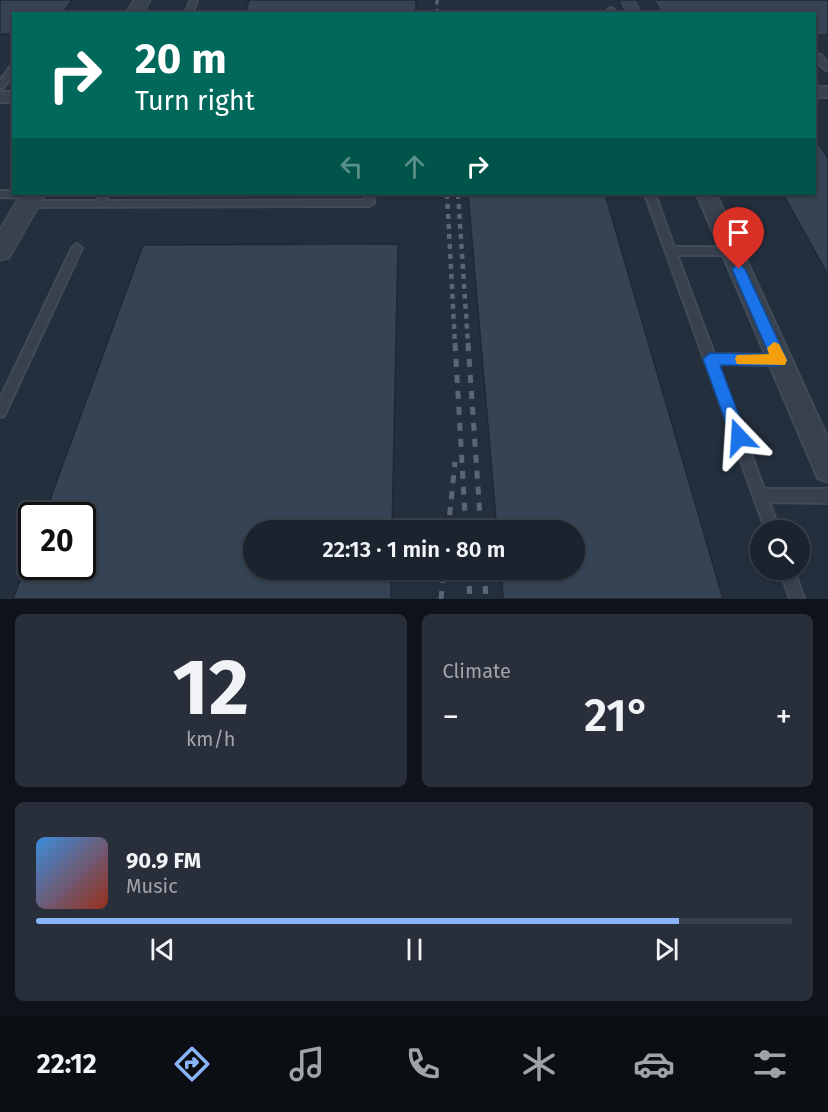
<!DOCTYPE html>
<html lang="en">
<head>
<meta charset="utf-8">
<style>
  :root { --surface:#1b232e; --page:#282f3a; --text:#f1f3f6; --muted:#a0a4aa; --line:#39404a; --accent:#8ab4f8 }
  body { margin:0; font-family:"Fira Sans",sans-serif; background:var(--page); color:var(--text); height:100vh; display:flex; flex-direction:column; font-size:22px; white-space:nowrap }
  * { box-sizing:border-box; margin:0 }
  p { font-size:20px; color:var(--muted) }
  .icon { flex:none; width:33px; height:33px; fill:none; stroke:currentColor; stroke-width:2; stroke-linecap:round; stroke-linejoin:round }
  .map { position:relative; height:599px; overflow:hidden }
  .sheet { display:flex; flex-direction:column; gap:15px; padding:15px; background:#0f1319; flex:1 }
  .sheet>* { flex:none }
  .hud { position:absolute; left:12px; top:12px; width:804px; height:183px; border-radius:0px; box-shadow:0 2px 4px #0004,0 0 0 2px var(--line); background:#00695c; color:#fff; overflow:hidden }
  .controls { position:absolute; left:750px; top:520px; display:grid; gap:12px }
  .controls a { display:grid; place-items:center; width:60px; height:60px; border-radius:50%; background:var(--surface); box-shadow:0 2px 4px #0004,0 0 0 2px var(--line); font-size:30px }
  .speed { position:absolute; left:18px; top:502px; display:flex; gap:12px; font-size:30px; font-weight:700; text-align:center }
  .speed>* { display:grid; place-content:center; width:78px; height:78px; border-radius:50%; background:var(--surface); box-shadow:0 2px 4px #0004,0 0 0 2px var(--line); line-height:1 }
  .speed .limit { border:3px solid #111; border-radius:9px; background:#fff; color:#111 }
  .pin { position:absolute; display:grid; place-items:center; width:51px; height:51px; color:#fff; margin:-62px -26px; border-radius:50% 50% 50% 0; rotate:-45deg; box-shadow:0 0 6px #0007 }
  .pin .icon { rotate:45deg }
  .me { position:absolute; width:66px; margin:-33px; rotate:340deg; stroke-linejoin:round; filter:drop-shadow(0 0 4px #0008) }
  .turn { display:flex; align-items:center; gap:21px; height:126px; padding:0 24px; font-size:27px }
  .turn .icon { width:78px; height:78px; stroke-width:2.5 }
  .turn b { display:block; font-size:42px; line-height:51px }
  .lanes { display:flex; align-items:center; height:57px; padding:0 24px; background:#0003; justify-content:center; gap:30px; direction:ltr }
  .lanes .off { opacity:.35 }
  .big { font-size:45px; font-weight:600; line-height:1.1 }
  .sheet .card { flex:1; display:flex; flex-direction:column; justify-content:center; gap:9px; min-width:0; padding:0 21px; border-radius:9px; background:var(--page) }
  .sheet .dial { align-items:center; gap:0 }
  .dial b { font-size:78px; line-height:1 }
  .song { display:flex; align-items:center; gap:18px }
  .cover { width:72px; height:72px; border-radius:9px; background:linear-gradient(135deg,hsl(210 70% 55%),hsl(10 70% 35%)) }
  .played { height:6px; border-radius:3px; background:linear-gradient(90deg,var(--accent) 85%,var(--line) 85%) }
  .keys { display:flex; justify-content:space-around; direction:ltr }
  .heat { display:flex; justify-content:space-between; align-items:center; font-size:33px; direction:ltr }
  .sheet .tiles { flex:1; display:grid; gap:15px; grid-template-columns:1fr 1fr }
  .card:last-child { grid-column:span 2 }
  .trip { position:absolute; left:243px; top:520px; width:342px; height:60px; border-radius:30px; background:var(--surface); box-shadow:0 2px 4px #0004,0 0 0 2px var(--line); font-weight:600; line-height:60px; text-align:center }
  .tab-bar { display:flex; height:96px; justify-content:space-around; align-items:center; background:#0b0e12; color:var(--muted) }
  .tab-bar .icon { width:42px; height:42px }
  .tab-bar .on { color:var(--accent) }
  .tab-bar b { font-size:27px; color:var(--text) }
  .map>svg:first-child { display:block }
</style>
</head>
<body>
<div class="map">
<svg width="828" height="599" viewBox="0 0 828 599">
  <rect width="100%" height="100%" fill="#242f3e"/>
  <path fill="#364354" stroke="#1f2835" stroke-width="1.5" d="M 0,0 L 72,0 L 64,12 L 14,14 L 14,34 L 0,34 Z
    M 249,0 L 416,0 L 416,14 L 245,14 Z
    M 619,0 L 637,0 L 644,14 L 624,14 Z
    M 654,0 L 828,0 L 828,35 L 814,35 L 814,14 L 662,14 Z
    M 814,144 L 819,144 L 828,158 L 828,275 L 783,194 L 814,194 Z
    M 468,194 L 605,194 L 723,599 L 503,599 L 501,570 L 574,570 L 574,531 L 497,531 Z
    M 398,244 L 392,531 L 254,531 L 254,570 L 391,570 L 391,599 L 13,599 L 32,549 L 32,567 L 82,567 L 82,516 L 44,516 L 143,245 Z"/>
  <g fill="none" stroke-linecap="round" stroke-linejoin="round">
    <g stroke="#414a57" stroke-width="4">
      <path id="service" d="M 191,0 L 197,0 L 192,14 L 185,14 Z
        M 611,8 L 613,9 L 616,14 L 609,14 L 608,10 Z
        M 815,55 L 821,55 L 828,64 L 828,71 C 823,69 815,60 815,55 Z
        M 11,66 L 14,66 L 14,74 L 3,88 L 0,88 L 0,81 Z
        M 0,191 L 14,191 L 14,194 L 36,194 L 37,195 L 32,198 L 0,197 Z
        M 100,194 L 109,194 L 106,201 L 365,200 L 366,194 L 375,194 L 374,203 L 369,206 L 28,207 L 23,204 L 28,201 L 97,201 Z
        M 645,194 L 655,194 L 674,247 L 731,247 L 736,251 L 731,255 L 677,255 L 714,354 L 779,355 L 783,357 L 785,360 L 783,363 L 779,365 L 718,364 L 764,489 L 828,489 L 828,503 L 769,502 L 780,531 L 766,531 Z
        M 77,244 L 82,248 L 4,416 L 0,417 L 0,399 L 72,248 Z
        M 780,570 L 794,570 L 804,599 L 790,599 Z"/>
    </g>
    <g stroke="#414a57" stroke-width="4">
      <path id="minor" d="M 814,87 L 828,87 L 828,97 L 814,97 Z
        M 0,92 L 14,92 L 14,102 L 0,102 Z
        M 697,194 L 716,194 L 828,439 L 828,482 L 818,478 Z"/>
    </g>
    <g stroke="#414a57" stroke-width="3">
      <path id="tertiary" d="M 134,0 L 150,0 L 143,14 L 126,14 Z
        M 21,194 L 45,194 L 9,258 L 0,260 L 0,230 Z"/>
    </g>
    <use href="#service" fill="#38414e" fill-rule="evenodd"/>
    <use href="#minor" fill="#38414e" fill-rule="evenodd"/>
    <use href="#tertiary" fill="#38414e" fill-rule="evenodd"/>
    <path stroke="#5a6575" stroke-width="3" stroke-dasharray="4.5 4.5" stroke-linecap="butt" d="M 437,0 L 437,14"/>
    <path stroke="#5a6575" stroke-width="4.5" stroke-dasharray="5 5" stroke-linecap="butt" d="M 447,194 L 455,344
      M 458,194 L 468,344"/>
    <path stroke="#5a6575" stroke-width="5" stroke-dasharray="8 8" stroke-linecap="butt" d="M 455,343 L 466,531
      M 468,343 L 481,531
      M 448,531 L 455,462
      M 468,570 L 470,599
      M 484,570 L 486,599
      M 441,599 L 444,570"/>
  </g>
  <path fill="#1a73e8" stroke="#114b97" stroke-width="1.5" d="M 739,264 L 745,269 L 787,360 L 779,366 L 720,365 L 747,437 L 744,442 L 739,444 L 733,442 L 731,437 L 703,359 L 710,353 L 769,354 L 732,269 Z"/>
  <path fill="#f59e0b" d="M 774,342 L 779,344 L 787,360 L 785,365 L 737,364 L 735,359 L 737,355 L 769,354 L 767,348 Z"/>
</svg>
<div class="controls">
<a><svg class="icon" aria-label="search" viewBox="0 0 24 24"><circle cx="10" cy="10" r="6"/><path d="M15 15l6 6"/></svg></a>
</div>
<div class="speed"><div class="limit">20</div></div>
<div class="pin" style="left:739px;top:269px;background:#d93025"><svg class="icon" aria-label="arrive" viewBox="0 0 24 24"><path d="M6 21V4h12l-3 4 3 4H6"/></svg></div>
<svg class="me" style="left:739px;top:437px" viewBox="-20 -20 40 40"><path d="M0-17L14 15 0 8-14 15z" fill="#1a73e8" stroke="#fff" stroke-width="4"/></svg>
<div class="trip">22:13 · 1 min · 80 m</div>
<div class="hud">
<div class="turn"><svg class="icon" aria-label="right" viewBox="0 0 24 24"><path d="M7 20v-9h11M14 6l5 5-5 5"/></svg><div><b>20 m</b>Turn right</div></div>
<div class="lanes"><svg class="icon off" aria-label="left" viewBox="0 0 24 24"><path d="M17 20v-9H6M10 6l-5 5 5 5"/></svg><svg class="icon off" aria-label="ahead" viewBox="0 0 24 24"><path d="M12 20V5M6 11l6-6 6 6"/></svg><svg class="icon" aria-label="right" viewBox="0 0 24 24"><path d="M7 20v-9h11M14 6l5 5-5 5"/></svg></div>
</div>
</div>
<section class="sheet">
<div class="tiles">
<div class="card dial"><b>12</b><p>km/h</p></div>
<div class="card"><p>Climate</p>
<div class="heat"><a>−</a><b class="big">21°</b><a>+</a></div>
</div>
<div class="card">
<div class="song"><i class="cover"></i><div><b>90.9 FM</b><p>Music</p></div></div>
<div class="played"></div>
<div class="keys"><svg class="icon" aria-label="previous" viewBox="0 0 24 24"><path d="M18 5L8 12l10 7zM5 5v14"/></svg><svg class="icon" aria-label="pause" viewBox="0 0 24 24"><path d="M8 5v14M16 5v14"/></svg><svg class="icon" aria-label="next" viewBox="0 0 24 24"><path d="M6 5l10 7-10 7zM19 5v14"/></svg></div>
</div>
</div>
</section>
<nav class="tab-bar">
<b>22:12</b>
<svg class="icon on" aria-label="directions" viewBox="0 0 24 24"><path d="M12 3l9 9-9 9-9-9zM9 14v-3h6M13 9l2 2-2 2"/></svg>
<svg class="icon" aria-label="music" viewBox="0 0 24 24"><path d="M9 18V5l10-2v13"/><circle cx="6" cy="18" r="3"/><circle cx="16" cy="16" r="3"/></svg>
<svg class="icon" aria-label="phone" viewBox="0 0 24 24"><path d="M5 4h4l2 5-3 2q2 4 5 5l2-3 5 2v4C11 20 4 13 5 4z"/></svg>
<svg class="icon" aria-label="climate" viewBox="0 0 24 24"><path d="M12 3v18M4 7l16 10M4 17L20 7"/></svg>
<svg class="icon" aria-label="car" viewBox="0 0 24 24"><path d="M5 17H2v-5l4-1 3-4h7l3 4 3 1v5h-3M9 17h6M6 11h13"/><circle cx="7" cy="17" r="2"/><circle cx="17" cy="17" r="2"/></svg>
<svg class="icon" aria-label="filters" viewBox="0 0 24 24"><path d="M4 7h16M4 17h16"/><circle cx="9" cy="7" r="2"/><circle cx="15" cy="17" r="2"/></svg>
</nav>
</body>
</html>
